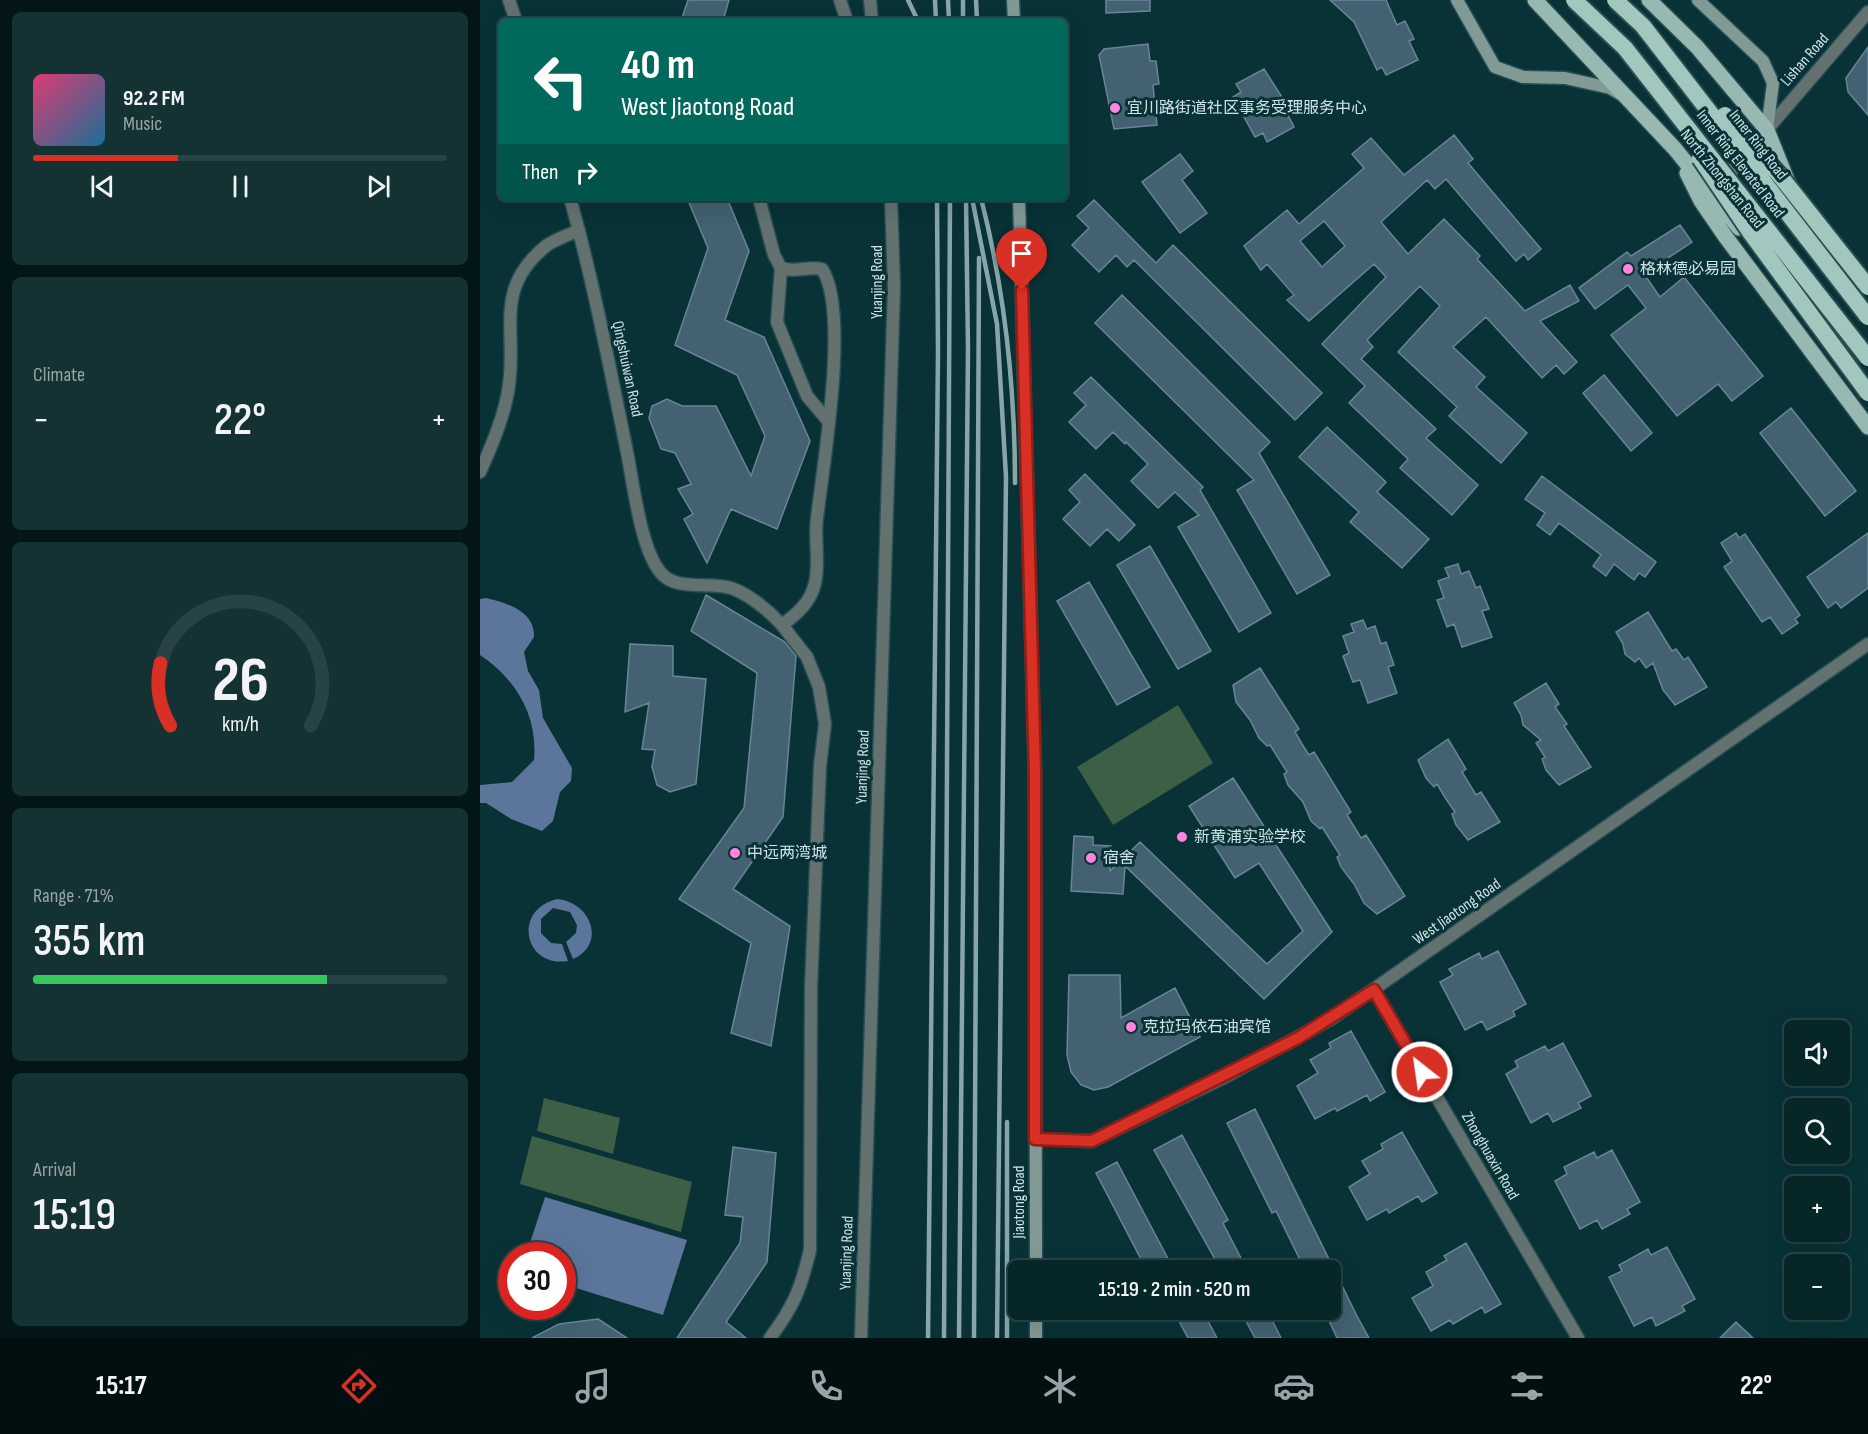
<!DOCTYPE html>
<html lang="en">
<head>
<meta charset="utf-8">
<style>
  :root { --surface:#062628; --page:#143234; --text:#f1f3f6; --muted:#98a5a8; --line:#274345; --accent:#d93025 }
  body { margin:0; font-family:"Sofia Sans Condensed","Noto Sans SC",sans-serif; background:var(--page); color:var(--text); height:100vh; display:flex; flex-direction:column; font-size:22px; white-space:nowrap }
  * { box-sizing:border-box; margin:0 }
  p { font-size:20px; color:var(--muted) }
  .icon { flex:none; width:33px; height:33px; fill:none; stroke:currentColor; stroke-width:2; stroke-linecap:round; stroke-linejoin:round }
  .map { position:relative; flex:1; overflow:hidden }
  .side { display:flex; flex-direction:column; gap:12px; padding:12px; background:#031516; width:480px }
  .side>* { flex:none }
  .banner { position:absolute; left:18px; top:18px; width:570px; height:183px; border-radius:9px; box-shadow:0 6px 24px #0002,0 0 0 2px var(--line); background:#00695c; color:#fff; overflow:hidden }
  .buttons { position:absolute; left:1304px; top:1020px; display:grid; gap:12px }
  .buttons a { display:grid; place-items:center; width:66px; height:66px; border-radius:9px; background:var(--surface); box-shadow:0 6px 24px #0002,0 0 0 2px var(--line); font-size:30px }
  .speed { position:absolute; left:18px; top:1242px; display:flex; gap:12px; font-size:30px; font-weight:700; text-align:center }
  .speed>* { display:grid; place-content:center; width:78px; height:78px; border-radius:50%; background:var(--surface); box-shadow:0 6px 24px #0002,0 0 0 2px var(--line); line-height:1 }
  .speed .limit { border:9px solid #d22; background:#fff; color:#111 }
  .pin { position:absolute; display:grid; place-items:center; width:51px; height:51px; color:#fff; margin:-62px -26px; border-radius:50% 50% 50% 0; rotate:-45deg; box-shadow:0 0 6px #0007 }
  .pin .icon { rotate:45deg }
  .me { position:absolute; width:66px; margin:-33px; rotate:330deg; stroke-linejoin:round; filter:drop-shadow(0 0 4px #0008) }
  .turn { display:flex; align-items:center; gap:21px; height:126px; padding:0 24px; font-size:27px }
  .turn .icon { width:78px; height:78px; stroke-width:2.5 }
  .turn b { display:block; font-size:42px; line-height:51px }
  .then { display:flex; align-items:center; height:57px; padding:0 24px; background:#0003; gap:12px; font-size:22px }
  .big { font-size:45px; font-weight:600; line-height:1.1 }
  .side .card { flex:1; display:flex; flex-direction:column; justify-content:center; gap:9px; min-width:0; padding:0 21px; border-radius:9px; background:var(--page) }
  .side .dial { align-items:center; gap:0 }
  .dial svg { height:156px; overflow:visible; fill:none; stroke:var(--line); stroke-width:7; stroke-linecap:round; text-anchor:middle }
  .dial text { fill:var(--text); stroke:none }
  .song { display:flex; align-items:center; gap:18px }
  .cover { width:72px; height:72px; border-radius:9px; background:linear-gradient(135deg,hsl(340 70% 55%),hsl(200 70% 35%)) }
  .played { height:6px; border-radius:3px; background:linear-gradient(90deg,var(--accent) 35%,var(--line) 35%) }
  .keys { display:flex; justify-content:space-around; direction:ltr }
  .heat { display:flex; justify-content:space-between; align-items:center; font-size:33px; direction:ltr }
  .charge { height:9px; border-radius:4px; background:linear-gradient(90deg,#34c759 71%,var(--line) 0) }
  .trip { position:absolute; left:528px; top:1260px; width:333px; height:60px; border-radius:9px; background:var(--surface); box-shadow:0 6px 24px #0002,0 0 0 2px var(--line); font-weight:600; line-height:60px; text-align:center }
  .menu { display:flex; height:96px; justify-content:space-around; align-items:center; background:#020f10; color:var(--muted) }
  .menu .icon { width:42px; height:42px }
  .menu .current { color:var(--accent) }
  .menu b { font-size:27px; color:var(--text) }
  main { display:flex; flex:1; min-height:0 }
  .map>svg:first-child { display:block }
</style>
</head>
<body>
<main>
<section class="side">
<div class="card">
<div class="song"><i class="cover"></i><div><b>92.2 FM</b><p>Music</p></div></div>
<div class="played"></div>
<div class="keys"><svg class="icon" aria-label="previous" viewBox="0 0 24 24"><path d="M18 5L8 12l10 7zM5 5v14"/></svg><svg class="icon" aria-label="pause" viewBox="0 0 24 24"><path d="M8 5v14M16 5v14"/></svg><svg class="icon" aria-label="next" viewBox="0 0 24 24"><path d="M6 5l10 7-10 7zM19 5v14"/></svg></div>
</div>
<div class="card"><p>Climate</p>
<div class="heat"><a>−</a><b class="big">22°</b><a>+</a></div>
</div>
<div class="card dial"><svg viewBox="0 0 100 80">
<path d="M14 69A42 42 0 1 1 86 69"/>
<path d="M14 69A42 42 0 0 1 9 37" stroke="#d93025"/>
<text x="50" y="56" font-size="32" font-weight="700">26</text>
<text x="50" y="72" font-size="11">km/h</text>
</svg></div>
<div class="card"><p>Range · 71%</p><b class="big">355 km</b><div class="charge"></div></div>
<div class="card"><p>Arrival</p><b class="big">15:19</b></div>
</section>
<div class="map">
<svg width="1388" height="1338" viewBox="0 0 1388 1338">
  <rect width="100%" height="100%" fill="#083236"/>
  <path fill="#3d5f46" d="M 698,705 L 733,763 L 633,825 L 597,767 Z
    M 64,1098 L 140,1118 L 133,1154 L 57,1131 Z
    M 52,1136 L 212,1182 L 201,1232 L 40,1184 Z"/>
  <path fill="#5c759b" d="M 6,598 C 27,603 55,611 54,637 L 44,652 L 48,671 L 59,690 L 63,718 L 92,768 L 91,781 L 80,792 L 73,821 L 62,831 L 31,819 L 6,803 L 0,803 L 0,785 L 32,782 L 54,760 C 58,716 36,679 0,655 L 0,599 Z
    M 77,899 C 111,902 127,944 93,959 L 86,942 L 96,933 L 97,925 L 90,912 L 73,908 L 61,919 L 61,933 L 71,943 L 82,944 L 88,961 C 44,968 32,910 77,899 Z
    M 65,1197 L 207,1240 L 183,1315 L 83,1284 L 82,1256 L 46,1255 Z"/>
  <path fill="#436171" stroke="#668697" stroke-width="1.5" fill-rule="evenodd" d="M 208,0 L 249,0 L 243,21 L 201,21 Z
    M 626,0 L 670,0 L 670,11 L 626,13 Z
    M 850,0 L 906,0 L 917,25 L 925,21 L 934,39 L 929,41 L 938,60 L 906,75 L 902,67 L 897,70 L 874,22 Z
    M 668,44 L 670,61 L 676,61 L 679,84 L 673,85 L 677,125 L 634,129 L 619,55 L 624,49 Z
    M 1388,47 L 1388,115 L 1368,92 L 1366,78 Z
    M 784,69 L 807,105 L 804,107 L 814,127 L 787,142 L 783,133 L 775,137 L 753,97 L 761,92 L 756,84 Z
    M 974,135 L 993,159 L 988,163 L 1061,249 L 1048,260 L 1044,254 L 1036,261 L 966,179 L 955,189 L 947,180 L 901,222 L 928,254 L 964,219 L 1000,256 L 997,259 L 1045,311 L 1090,285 L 1099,301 L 1060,321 L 1097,362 L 1084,374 L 1076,365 L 1062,378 L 1006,317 L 973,347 L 1005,377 L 996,387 L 1047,433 L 1021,463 L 969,416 L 977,407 L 918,352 L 960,306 L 940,286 L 887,340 L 893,347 L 881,359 L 956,429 L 946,438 L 998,485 L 972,515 L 920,468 L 928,459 L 869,403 L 885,386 L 842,344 L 906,277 L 894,264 L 829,321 L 807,300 L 814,295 L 787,264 L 781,270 L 764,246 L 807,210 L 819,224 L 884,168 L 872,154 L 891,138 L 924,175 ZM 844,221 L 865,246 L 842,267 L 820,241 Z
    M 700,154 L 713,171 L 702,180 L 727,213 L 700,233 L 662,182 Z
    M 207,198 L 247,198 L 269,251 L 245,320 L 284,337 L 330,441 L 297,529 L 251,509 L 227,563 L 204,519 L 213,514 L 198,489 L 211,484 L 195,453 L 181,449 L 169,418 L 172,406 L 187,399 L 202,406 L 236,406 L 271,476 L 285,436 L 257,375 L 195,345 L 228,248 Z
    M 614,200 L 676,263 L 693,245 L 842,393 L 815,420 L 654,260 L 647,267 L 636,255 L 619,272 L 592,245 L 609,228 L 597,216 Z
    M 1200,225 L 1212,242 L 1164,274 L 1180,297 L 1204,277 L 1283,376 L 1252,401 L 1238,384 L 1197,416 L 1131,335 L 1166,308 L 1148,285 L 1115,309 L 1099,288 L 1147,252 L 1151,256 Z
    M 642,295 L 790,442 L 779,453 L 850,575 L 817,594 L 757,490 L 774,480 L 615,323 Z
    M 1124,375 L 1172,433 L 1151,451 L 1103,393 Z
    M 611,377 L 723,487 L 720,490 L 791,613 L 759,632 L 698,527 L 719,515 L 695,492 L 678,508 L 651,481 L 668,464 L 646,442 L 645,444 L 633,432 L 616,449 L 589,422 L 606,405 L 594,393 Z
    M 1311,408 L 1376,491 L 1345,516 L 1280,433 Z
    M 847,427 L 906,482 L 897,492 L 949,539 L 922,568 L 870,522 L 879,512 L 819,457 Z
    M 605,474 L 655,525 L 639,541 L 627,529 L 610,546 L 583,519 L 600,502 L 589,490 Z
    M 1062,476 L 1176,562 L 1165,577 L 1159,573 L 1154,580 L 1134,564 L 1126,576 L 1113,566 L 1121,555 L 1079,523 L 1070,535 L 1057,525 L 1065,513 L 1045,499 Z
    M 1256,533 L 1259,538 L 1265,534 L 1320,615 L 1315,619 L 1318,623 L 1302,634 L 1290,617 L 1282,622 L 1244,567 L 1252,561 L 1241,543 Z
    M 1388,533 L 1388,588 L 1361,608 L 1356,602 L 1348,608 L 1327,577 Z
    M 670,546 L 731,651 L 698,669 L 637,565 Z
    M 978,564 L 981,574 L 989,571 L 996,588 L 1000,586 L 1009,609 L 1002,611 L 1012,637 L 982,647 L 974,624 L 967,627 L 957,600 L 964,598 L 958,581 L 969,577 L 965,568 Z
    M 609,582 L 670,687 L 637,705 L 577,601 Z
    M 226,595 L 305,642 L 316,656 L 303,817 L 253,889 L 310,926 L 291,1046 L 251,1033 L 271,943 L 199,899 L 264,808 L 277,673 L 211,631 Z
    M 1168,612 L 1192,651 L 1196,649 L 1204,660 L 1208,657 L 1227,687 L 1195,705 L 1183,690 L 1173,663 L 1166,668 L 1159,658 L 1155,662 L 1145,654 L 1143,644 L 1136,632 Z
    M 883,620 L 887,629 L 895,626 L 901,644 L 906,642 L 914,665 L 908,667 L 917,693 L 888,703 L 880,680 L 873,682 L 863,656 L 869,653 L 863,636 L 874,632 L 871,624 Z
    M 150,644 L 193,646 L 193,676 L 226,679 L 216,784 L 190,792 L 177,785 L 172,767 L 175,750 L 162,749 L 169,703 L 145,712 Z
    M 780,668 L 819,729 L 815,732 L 822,744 L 829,755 L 834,752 L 871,812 L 867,815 L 881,838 L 886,835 L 925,896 L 897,914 L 884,903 L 874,884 L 861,867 L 857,857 L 860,855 L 842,827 L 840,829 L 831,821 L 823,802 L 808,785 L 804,774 L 807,772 L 790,745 L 787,746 L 779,738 L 770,720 L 756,702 L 753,685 Z
    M 1066,683 L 1079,704 L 1075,707 L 1087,724 L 1084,726 L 1111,767 L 1079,785 L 1066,770 L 1062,759 L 1065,757 L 1056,743 L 1061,740 L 1043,725 L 1041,715 L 1034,703 Z
    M 968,739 L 986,769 L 982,772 L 996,795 L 1001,792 L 1020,822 L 988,840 L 976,825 L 972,814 L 975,812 L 966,799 L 957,784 L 954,787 L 946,778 L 938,760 Z
    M 753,778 L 852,932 L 784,999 L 645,866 L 643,894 L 591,891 L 594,836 L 613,837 L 613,845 L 631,846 L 630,871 L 660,842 L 787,964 L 823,931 L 779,863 L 755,878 L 709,806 Z
    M 1018,951 L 1046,1004 L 1033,1011 L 1035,1016 L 1007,1030 L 1002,1021 L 985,1030 L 960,982 L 973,975 L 969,969 L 999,953 L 1002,959 Z
    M 589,975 L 640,975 L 641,1018 L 695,988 L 720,1037 L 628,1087 L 614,1090 L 601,1085 L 591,1072 L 587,1055 Z
    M 871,1031 L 905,1092 L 890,1101 L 887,1095 L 857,1111 L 855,1108 L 835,1119 L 817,1086 L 838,1073 L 830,1060 L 851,1048 L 849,1043 Z
    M 1083,1043 L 1111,1096 L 1098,1103 L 1101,1108 L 1073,1122 L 1068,1113 L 1051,1123 L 1026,1074 L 1038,1067 L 1035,1061 L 1065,1046 L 1068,1051 Z
    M 775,1109 L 877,1316 L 889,1338 L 857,1338 L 844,1310 L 850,1310 L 850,1270 L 825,1270 L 796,1211 L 792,1213 L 747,1123 Z
    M 922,1132 L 957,1193 L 942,1202 L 938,1196 L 909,1213 L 907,1209 L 887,1220 L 869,1187 L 890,1174 L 882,1161 L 903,1149 L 901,1144 Z
    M 702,1135 L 748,1220 L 743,1223 L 767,1270 L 741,1270 L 674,1150 Z
    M 253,1147 L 296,1153 L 287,1262 L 246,1322 L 266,1338 L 197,1338 L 260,1243 L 263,1217 L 245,1215 Z
    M 1132,1150 L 1160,1202 L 1147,1209 L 1150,1214 L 1122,1229 L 1117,1220 L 1100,1229 L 1075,1181 L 1087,1174 L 1084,1167 L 1114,1152 L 1117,1158 Z
    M 637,1162 L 694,1270 L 673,1270 L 668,1261 L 663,1263 L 616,1173 Z
    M 986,1243 L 1021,1304 L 1005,1313 L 1002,1307 L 973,1324 L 970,1320 L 951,1331 L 932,1298 L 953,1286 L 946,1272 L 967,1260 L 964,1256 Z
    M 1187,1247 L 1215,1299 L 1202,1306 L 1205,1311 L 1176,1326 L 1172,1317 L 1154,1326 L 1129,1277 L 1142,1271 L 1139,1265 L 1168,1249 L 1171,1255 Z
    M 693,1310 L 722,1310 L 737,1338 L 708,1338 Z
    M 760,1310 L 787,1310 L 801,1338 L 775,1338 Z
    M 118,1319 L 147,1338 L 52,1338 L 79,1324 Z
    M 1256,1322 L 1273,1338 L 1240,1338 Z"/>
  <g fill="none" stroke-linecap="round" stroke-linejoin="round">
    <g stroke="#284e52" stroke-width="15">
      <path id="minor" d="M 29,0 L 36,21
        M 1242,182 L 1388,12
        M 90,198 C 113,280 129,364 146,447 C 153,480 160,549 181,573 C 197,592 230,581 251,588 C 269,594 289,611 302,625
        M 279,198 L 294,255 L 301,268 C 315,273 328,266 342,269 C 370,311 343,466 337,518 C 334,539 340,563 335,583 C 331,602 317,614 302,625 L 327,657 L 339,687 L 345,724 L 340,766 L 331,987 L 330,1250 C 321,1288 314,1306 290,1338
        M 301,268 L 297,322 L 327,396 L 349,422
        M 0,472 C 12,445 25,415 29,385 C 37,329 13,289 66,246 C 75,239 89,235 99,230
        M 894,990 L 1098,1338
        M 555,1139 L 612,1141 L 745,1077 L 851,1019 L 1388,644"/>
    </g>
    <g stroke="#284e52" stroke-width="15">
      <path id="tertiary" d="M 360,0 L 367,21
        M 390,0 L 392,21
        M 381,1338 L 414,287 L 411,198"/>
    </g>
    <g stroke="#284e52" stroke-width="15">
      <path id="secondary" d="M 533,0 L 534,21
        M 977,0 L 1015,67 L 1043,77 L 1085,78 L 1130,88 L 1142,95
        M 1218,0 L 1283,61 L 1293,83 L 1287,130
        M 539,198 L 555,775 L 556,1270
        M 556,1310 L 556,1338"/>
    </g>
    <g stroke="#284e52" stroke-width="18">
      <path id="primary" d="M 1055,0 L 1195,149 L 1259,228
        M 1169,0 L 1217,47 L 1287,130 L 1325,225 L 1332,234
        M 1207,173 L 1221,201 L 1245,236 L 1388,427"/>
    </g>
    <use href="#minor" stroke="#63726f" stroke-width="12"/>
    <use href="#tertiary" stroke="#63726f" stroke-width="12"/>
    <use href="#secondary" stroke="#819b94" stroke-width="12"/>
    <use href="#primary" stroke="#98b9b1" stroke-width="15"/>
    <path stroke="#88a5a8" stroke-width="4.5" d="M 428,0 L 438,21
      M 455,0 L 456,21
      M 468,0 L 469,21
      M 483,0 L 483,21
      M 496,0 L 497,21
      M 492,198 L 517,324 L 526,477 L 517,1338
      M 501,198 C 525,292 535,387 535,483
      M 448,1338 L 458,352 L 457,198
      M 464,1338 L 470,198
      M 479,1338 L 488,349 L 486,198
      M 494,1338 L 499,258
      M 527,1338 L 527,1122"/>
    <g stroke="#284e52" stroke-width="20" stroke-linecap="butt">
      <path id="trunk-bridge" d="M 1094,0 L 1145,48 L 1388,358
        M 1135,0 L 1163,26 L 1388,317
        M 1245,115 L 1301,177 L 1388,287
        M 1220,158 L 1270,232 L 1388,393"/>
    </g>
    <use href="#trunk-bridge" stroke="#a2c7be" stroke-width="16"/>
  </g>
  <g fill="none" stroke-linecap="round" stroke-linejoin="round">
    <g stroke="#8d1f18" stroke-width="15">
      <path id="route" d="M 542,290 L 555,775 L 555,1139 L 612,1141 L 818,1038 L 894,990 L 942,1072"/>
    </g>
    <use href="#route" stroke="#d93025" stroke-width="10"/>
  </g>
  <g fill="#ff85df" stroke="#083236" stroke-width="2">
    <circle cx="635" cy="108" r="6"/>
    <circle cx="1148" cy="269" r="6"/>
    <circle cx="702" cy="837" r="6"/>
    <circle cx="255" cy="853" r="6"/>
    <circle cx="611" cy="858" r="6"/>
    <circle cx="651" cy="1027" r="6"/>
  </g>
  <g text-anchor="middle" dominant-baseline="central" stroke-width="6" stroke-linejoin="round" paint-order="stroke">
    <g font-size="16" fill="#cfe4e6" stroke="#083236">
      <text transform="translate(1325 60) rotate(-49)">Lishan Road</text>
      <text transform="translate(1278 145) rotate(52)">Inner Ring Road</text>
      <text transform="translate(1260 164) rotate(52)">Inner Ring Elevated Road</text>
      <text transform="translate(1242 179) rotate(51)">North Zhongshan Road</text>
      <text transform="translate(397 282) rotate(-90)">Yuanjing Road</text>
      <text transform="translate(147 369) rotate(78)">Qingshuiwan Road</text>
      <text transform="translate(383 767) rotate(-88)">Yuanjing Road</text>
      <text transform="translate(977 912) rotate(-35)">West Jiaotong Road</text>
      <text transform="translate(1010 1156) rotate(60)">Zhonghuaxin Road</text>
      <text transform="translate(539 1202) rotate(-90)">Jiaotong Road</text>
      <text transform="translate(367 1253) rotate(-88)">Yuanjing Road</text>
    </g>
    <g font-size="16" fill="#cfe4e6" stroke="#083236" text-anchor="start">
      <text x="647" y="108">宜川路街道社区事务受理服务中心</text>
      <text x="1160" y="269">格林德必易园</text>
      <text x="714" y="837">新黄浦实验学校</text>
      <text x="267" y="853">中远两湾城</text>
      <text x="623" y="858">宿舍</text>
      <text x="663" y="1027">克拉玛依石油宾馆</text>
    </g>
  </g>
</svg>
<div class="buttons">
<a><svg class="icon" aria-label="sound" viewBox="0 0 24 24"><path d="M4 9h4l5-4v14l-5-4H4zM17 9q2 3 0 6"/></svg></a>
<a><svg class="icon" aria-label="search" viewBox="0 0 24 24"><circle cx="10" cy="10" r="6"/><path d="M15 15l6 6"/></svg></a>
<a>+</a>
<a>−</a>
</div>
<div class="speed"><div class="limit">30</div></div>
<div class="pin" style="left:542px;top:290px;background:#d93025"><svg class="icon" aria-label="arrive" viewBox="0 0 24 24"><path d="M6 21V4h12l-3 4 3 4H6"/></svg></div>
<svg class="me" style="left:942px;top:1072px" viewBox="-20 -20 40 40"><circle r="17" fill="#d93025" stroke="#fff" stroke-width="3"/><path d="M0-11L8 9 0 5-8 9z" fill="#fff"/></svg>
<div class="trip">15:19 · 2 min · 520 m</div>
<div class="banner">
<div class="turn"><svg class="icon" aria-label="left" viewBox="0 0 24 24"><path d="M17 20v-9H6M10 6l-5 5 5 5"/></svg><div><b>40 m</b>West Jiaotong Road</div></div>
<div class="then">Then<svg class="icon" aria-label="right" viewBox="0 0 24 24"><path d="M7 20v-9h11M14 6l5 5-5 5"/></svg></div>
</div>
</div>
</main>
<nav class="menu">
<b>15:17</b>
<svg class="icon current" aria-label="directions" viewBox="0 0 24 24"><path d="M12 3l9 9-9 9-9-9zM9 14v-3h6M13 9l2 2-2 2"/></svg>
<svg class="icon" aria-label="music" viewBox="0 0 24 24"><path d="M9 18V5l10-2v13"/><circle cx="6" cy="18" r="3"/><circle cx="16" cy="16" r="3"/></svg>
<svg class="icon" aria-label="phone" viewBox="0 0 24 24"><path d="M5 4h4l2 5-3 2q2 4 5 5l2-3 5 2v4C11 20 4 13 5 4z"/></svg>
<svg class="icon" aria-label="climate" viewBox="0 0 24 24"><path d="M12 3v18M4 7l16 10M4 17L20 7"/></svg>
<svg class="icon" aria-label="car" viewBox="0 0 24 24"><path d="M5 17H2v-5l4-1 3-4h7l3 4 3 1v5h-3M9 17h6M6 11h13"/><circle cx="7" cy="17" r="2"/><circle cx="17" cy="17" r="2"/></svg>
<svg class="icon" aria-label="filters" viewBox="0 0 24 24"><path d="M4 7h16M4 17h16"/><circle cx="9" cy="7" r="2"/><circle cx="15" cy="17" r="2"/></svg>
<b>22°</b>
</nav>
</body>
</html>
